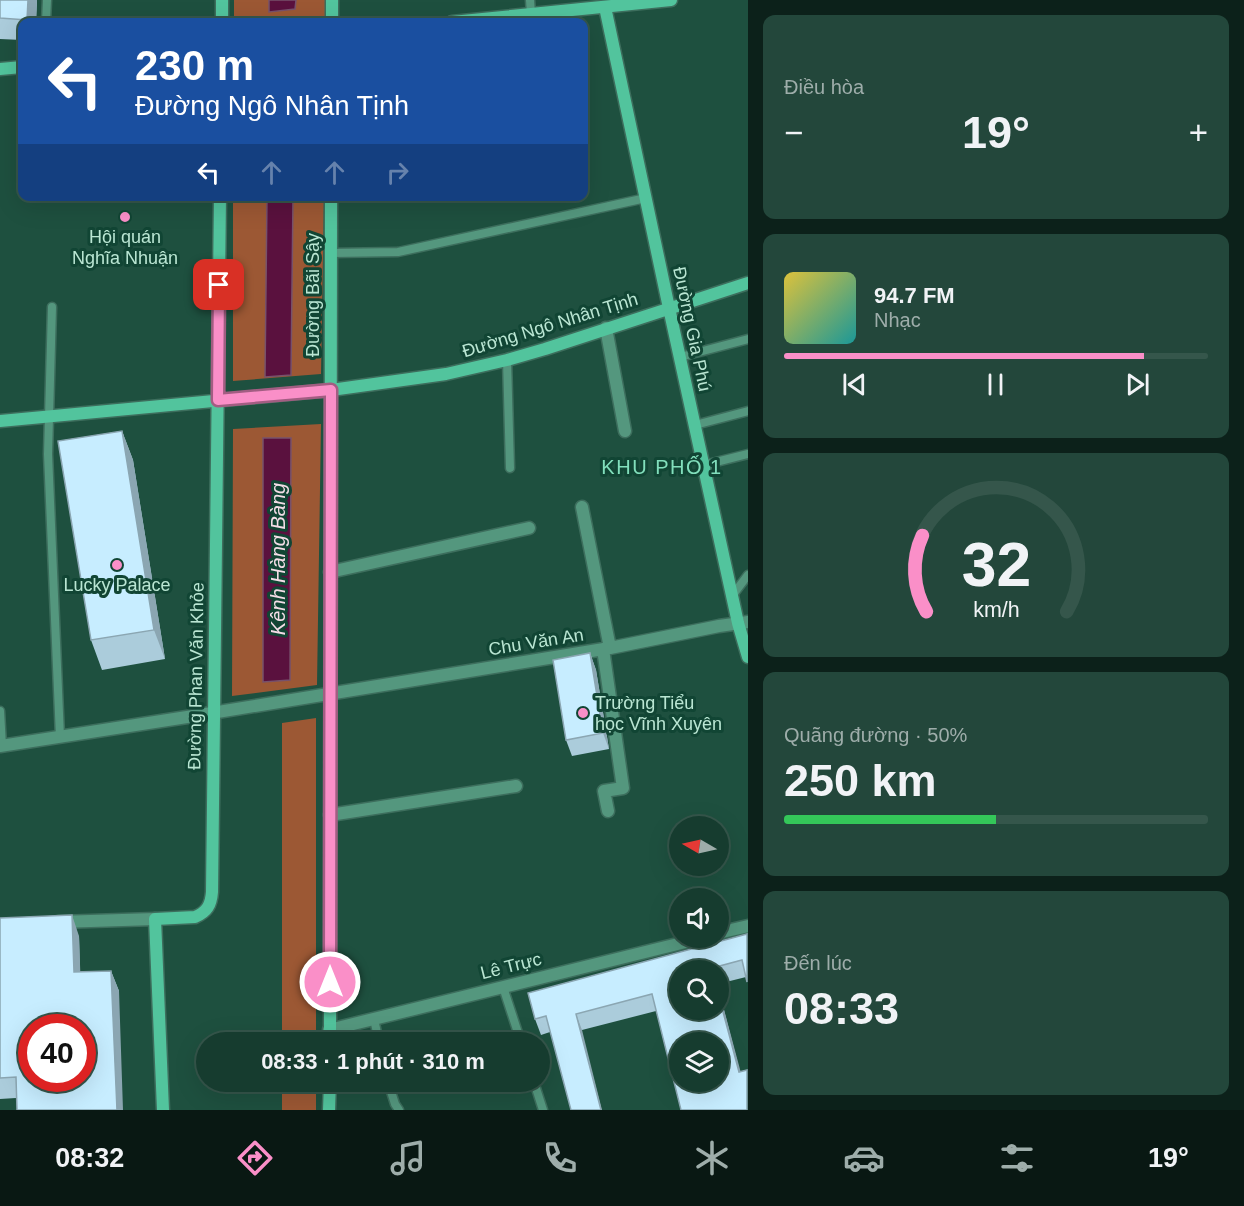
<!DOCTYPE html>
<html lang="vi">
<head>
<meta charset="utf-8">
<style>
  :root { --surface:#163c2f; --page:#23473b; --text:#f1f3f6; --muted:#9eadaa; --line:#35564b; --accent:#fa8fc8 }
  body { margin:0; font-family:Arial,sans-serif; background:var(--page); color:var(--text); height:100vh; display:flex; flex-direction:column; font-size:22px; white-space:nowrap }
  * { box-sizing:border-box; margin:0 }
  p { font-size:20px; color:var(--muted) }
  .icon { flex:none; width:33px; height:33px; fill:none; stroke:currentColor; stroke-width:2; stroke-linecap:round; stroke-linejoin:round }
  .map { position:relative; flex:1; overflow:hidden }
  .sheet { display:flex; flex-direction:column; gap:15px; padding:15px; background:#0c211a; width:496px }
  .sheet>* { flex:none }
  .top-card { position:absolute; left:18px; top:18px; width:570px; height:183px; border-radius:12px; box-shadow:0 6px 24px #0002,0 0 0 2px var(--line); background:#1a4fa0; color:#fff; overflow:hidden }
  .needle { width:39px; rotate:279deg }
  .fabs { position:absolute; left:669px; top:816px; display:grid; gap:12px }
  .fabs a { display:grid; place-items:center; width:60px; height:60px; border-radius:50%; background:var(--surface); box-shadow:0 6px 24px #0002,0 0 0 2px var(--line); font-size:30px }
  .speed { position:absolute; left:18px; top:1014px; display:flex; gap:12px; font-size:30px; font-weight:700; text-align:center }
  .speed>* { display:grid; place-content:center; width:78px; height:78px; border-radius:50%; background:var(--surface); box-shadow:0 6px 24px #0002,0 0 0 2px var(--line); line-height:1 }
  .speed .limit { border:9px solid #d22; background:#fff; color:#111 }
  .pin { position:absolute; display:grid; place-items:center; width:51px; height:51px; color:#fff; margin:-26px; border-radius:12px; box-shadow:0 3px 9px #0006 }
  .me { position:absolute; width:66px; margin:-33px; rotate:0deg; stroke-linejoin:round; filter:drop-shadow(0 0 4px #0008) }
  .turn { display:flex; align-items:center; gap:21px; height:126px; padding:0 18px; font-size:27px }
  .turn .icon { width:78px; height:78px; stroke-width:2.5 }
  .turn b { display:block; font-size:42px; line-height:51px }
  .lanes { display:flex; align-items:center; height:57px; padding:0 18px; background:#0003; justify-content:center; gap:30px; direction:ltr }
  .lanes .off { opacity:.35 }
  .big { font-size:45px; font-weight:600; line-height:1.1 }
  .sheet .tile { flex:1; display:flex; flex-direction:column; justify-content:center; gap:9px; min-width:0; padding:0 21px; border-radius:12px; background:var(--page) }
  .sheet .dial { align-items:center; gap:0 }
  .dial svg { height:156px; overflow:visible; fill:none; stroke:var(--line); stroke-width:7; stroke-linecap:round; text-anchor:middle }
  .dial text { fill:var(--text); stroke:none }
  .song { display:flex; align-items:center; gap:18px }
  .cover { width:72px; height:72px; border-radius:9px; background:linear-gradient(135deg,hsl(50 70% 55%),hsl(180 70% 35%)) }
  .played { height:6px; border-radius:3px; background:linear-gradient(90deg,var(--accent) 85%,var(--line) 85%) }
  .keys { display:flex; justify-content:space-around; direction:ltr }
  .heat { display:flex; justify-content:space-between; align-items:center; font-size:33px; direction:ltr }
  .charge { height:9px; border-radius:4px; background:linear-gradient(90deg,#34c759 50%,var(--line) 0) }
  .trip { position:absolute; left:196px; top:1032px; width:354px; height:60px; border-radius:30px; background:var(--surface); box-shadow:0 6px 24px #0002,0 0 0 2px var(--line); font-weight:600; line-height:60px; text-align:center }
  .tabs { display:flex; height:96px; justify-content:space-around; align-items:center; background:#091813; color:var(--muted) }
  .tabs .icon { width:42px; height:42px }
  .tabs .selected { color:var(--accent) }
  .tabs b { font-size:27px; color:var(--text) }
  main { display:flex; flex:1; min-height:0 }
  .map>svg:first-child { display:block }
</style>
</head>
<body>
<main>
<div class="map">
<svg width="748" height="1110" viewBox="0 0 748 1110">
  <rect width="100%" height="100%" fill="#1e503f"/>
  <path fill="#9c5834" d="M 234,0 L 327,0 L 327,18 L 278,22 L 234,22 Z
    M 233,197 L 324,197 L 321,374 L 233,381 Z
    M 321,424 L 317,685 L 232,696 L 233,429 Z
    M 316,718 L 316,1042 L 282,1042 L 282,723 Z
    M 282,1082 L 316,1082 L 316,1110 L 282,1110 Z"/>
  <path fill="#5a113e" stroke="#77516b" stroke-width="1.5" d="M 269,0 L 296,0 L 295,9 L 269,12 Z
    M 267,197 L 293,197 L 291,375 L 265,377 Z
    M 263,438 L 291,438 L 290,680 L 263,682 Z"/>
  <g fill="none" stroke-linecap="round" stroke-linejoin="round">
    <g stroke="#3d6e5d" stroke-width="11">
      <path id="lane" d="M 530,0 L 531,14
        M 46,22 L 47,0
        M 331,253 L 398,252 L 646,198
        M 52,307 L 48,454 L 60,737
        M 680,357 L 748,339
        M 507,360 L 510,468
        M 695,425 L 748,411
        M 704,465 L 748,454
        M 732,596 L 748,575
        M 0,711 L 2,746
        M 503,987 L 521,1042
        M 374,1019 L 379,1042
        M 388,1082 L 395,1104 L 399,1110
        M 534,1082 L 543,1110"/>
    </g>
    <g stroke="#3d6e5d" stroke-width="15">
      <path id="street" d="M 606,328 L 625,431
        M 582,507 L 610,648
        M 330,572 L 529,528
        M 603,649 L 623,788 L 604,791 L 608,811
        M 0,746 L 187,717 L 610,648 L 719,626 L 748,622
        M 330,815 L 516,786
        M 58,922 L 155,919
        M 718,933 L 748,926
        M 329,1030 L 702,938"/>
    </g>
    <g stroke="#3d6e5d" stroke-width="15">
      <path id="secondary" d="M 605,7 L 669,308 L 738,623 L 748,657
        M 222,22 L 222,0
        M 332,22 L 332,0
        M 452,22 L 671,0
        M 0,69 L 22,67
        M 0,421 L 331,390 L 446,374 L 507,360 L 545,349 L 748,283
        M 330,1042 L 331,196
        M 163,1110 L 155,919 L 195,917 C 207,912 211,905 212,892 L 220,196
        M 329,1110 L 330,1082"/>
    </g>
    <use href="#lane" stroke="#54977e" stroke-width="8"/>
    <use href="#street" stroke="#54977e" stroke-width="12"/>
    <use href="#secondary" stroke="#52c49d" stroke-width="12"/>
  </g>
  <path fill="#abccdb" d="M 0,0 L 37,0 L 36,22 L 22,22 L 22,40 L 0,39 Z
    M 122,431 L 133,460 L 165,659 L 102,670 L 91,640 Z
    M 590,653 L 596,670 L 609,749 L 572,756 L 566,740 Z
    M 0,918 L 79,936 L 80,972 L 111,971 L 119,991 L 16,1098 L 0,1099 Z
    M 747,934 L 746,977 L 718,984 L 718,970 L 680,970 L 718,1010 L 718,987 L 740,1072 L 747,1110 L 656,1011 L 582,1030 L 550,1032 L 541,1035 L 535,1019 Z"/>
  <path fill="#8ba6b2" d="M 28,0 L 37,0 L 36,22 L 28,22 L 27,20 Z
    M 122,431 L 133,460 L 165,659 L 154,630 Z
    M 590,653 L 596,670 L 609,749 L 603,733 Z
    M 72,915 L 79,936 L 81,992 L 74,972 Z
    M 111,971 L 119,991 L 123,1110 L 117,1110 Z
    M 718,987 L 745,1088 L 739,1072 L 718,993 Z
    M 576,1014 L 582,1030 L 602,1110 L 601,1110 Z"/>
  <path fill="#c7edff" stroke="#8ba6b2" stroke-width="1.5" fill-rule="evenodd" d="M 0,0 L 28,0 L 27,20 L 0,18 Z
    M 122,431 L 154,630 L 91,640 L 58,441 Z
    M 590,653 L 603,733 L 566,740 L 553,660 Z
    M 72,915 L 74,972 L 111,971 L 117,1110 L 17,1110 L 16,1077 L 0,1078 L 0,918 ZM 32,1028 L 82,1028 L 82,1078 L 32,1078 Z
    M 747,934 L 747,982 L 742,960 L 712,968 L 713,970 L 680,970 L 680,1010 L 718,1010 L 718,993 L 739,1072 L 747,1070 L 747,1110 L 681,1110 L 652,994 L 576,1014 L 601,1110 L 571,1110 L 546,1016 L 535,1019 L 528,993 ZM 680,1042 L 718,1042 L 718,1082 L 680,1082 Z"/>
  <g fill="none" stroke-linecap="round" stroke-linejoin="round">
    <g stroke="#a25d82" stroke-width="15">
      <path id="route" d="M 219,285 L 218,400 L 331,390 L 330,982"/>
    </g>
    <use href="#route" stroke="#fa8fc8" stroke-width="10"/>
  </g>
  <g fill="#fa8fc8" stroke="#114534" stroke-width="2">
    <circle cx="125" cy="217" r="6"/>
    <circle cx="117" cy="565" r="6"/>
    <circle cx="583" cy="713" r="6"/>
  </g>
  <g text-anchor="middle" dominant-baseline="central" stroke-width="6" stroke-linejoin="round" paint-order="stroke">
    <g font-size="18" fill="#bae6d3" stroke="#114534">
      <text x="125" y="237">Hội quán<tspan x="125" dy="21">Nghĩa Nhuận</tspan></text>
      <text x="117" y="585">Lucky Palace</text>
      <text x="595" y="703" text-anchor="start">Trường Tiểu<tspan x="595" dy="21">học Vĩnh Xuyên</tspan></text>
    </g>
    <g font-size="18" fill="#bae6d3" stroke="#114534">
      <text transform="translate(313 295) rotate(-90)">Đường Bãi Sậy</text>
      <text transform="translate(550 325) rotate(-17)">Đường Ngô Nhân Tịnh</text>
      <text transform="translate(692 329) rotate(78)">Đường Gia Phú</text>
      <text transform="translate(536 642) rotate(-9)">Chu Văn An</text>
      <text transform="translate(196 676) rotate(-89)">Đường Phan Văn Khỏe</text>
      <text transform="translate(511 966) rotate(-14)">Lê Trực</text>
    </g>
    <g font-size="20" letter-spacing="1.5" fill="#82dfbc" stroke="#114534">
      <text x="662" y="467">KHU PHỐ 1</text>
    </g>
    <g font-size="20" font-style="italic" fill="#f4dde7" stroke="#114534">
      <text transform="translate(278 559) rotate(-90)">Kênh Hàng Bàng</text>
    </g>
  </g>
</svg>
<div class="fabs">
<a><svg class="needle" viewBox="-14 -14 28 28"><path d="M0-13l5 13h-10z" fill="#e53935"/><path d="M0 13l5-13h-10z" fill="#9eadaa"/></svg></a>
<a><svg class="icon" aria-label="sound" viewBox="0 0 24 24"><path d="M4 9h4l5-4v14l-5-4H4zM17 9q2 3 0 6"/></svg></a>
<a><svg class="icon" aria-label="search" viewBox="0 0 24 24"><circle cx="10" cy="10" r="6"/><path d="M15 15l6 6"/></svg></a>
<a><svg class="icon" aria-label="layers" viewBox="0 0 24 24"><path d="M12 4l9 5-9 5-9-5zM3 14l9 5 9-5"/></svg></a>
</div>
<div class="speed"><div class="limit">40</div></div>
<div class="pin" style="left:219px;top:285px;background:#d93025"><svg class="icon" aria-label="arrive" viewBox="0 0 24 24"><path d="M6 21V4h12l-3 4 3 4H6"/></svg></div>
<svg class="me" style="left:330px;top:982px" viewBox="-20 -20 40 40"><circle r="17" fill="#fa8fc8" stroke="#fff" stroke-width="3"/><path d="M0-11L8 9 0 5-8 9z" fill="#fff"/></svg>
<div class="trip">08:33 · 1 phút · 310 m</div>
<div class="top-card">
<div class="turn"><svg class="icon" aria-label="left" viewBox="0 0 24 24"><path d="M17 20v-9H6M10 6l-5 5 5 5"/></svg><div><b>230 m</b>Đường Ngô Nhân Tịnh</div></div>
<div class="lanes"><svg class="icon" aria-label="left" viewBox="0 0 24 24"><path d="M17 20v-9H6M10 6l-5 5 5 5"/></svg><svg class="icon off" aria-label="ahead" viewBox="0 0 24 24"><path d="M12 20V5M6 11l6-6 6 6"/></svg><svg class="icon off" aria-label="ahead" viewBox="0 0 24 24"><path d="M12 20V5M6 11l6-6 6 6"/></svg><svg class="icon off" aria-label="right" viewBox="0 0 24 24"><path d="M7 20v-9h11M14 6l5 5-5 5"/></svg></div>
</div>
</div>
<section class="sheet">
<div class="tile"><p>Điều hòa</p>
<div class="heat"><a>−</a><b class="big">19°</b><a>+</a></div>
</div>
<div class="tile">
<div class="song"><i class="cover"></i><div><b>94.7 FM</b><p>Nhạc</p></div></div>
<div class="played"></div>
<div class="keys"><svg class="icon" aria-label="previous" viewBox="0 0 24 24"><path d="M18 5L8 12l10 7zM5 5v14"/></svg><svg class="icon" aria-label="pause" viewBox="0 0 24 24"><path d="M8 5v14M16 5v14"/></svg><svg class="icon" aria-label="next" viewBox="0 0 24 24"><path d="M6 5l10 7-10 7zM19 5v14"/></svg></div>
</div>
<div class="tile dial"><svg viewBox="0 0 100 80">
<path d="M14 69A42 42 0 1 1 86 69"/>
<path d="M14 69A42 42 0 0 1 12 30" stroke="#fa8fc8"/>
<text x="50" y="56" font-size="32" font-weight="700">32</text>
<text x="50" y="72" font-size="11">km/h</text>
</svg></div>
<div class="tile"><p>Quãng đường · 50%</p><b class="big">250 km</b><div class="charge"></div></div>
<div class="tile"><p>Đến lúc</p><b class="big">08:33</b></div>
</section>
</main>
<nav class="tabs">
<b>08:32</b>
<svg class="icon selected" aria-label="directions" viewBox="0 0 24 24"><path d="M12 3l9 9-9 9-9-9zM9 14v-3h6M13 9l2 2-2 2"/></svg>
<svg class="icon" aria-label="music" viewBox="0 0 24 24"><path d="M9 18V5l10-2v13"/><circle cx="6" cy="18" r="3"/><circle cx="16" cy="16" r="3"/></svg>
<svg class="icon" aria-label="phone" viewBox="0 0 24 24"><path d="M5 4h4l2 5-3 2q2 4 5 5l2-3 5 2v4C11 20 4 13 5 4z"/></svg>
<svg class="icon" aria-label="climate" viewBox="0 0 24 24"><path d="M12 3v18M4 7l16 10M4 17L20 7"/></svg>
<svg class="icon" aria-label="car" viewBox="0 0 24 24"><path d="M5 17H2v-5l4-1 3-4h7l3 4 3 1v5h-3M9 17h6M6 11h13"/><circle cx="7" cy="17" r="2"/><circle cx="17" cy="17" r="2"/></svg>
<svg class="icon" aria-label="filters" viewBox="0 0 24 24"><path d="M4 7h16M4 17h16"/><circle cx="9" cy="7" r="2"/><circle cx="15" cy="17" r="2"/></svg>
<b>19°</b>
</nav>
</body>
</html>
